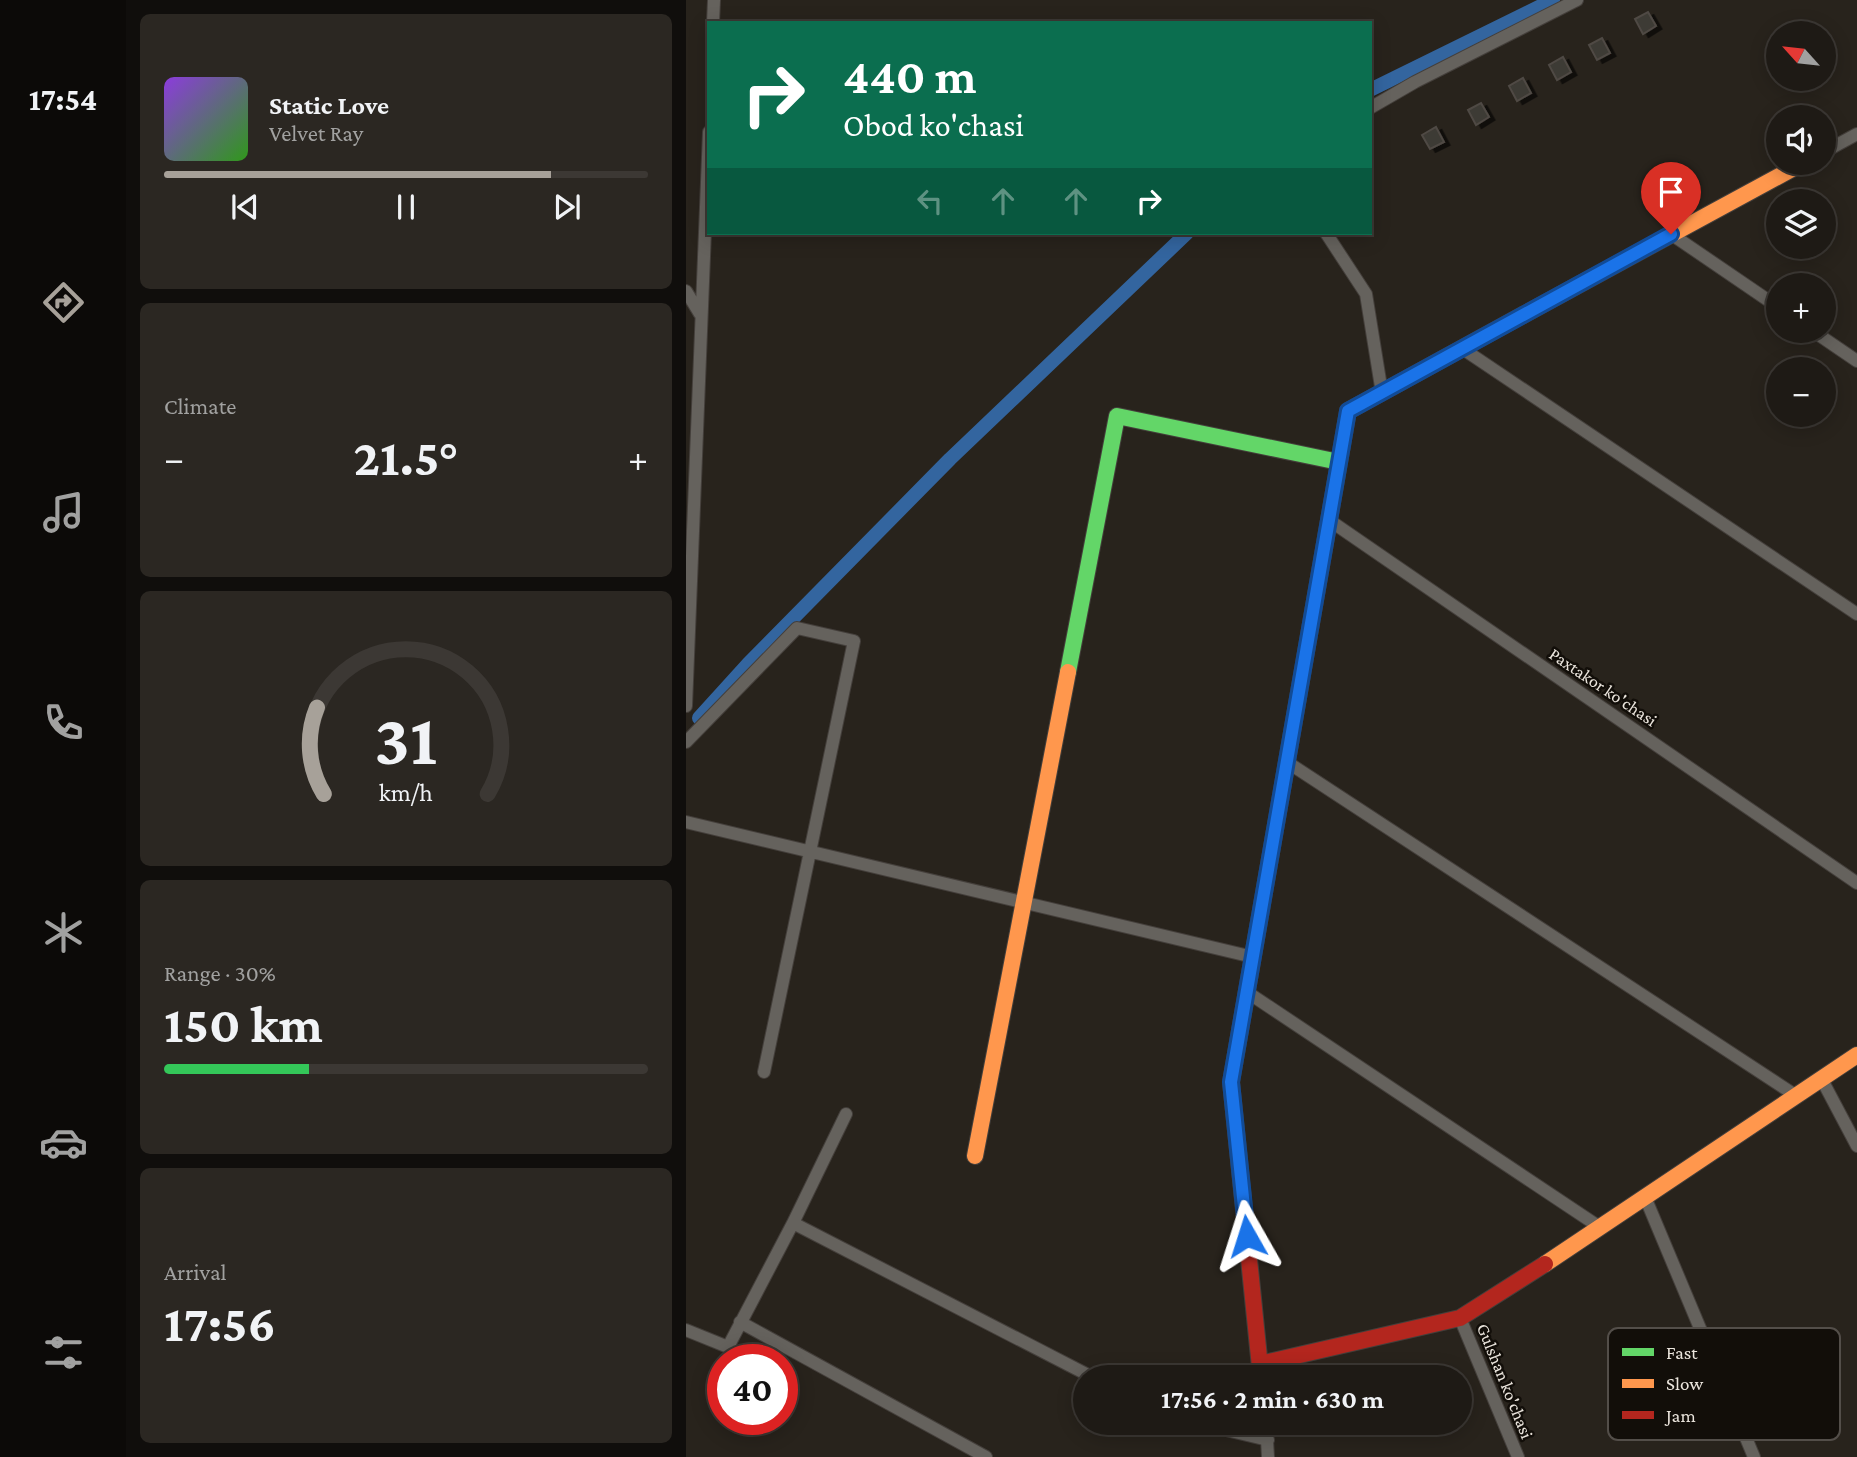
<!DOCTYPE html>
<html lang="en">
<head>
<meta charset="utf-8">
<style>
  :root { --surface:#1e1a15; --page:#2b2722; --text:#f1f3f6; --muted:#a1a1a0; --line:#3c3834; --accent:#a7a199 }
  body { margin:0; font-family:"Crimson Pro",serif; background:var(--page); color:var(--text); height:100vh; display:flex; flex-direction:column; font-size:26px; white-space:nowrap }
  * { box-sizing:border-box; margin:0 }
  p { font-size:23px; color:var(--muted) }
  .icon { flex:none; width:38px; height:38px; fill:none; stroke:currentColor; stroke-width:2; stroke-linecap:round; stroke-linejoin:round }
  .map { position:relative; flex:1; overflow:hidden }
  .side { display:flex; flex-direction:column; gap:14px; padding:14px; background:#100e0c; width:560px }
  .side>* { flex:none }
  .banner { position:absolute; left:21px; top:21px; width:665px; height:214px; border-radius:0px; box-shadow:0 4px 18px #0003,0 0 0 2px var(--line); background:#0b6e4f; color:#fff; overflow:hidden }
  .needle { width:46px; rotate:297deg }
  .buttons { position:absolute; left:1080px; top:21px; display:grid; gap:14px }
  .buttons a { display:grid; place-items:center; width:70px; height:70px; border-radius:50%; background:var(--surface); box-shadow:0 4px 18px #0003,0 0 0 2px var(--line); font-size:35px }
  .speed { position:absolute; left:21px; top:1344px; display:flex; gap:14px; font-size:35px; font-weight:700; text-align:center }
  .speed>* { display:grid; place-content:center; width:91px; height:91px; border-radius:50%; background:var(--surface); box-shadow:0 4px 18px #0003,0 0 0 2px var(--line); line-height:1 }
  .speed .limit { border:10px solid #d22; background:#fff; color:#111 }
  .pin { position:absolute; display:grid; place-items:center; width:60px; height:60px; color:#fff; margin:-72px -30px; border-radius:50% 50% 50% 0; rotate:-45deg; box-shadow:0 0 7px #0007 }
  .pin .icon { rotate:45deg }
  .me { position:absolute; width:77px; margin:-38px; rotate:354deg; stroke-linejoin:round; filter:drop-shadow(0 0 5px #0008) }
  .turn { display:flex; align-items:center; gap:24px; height:147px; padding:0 21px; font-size:32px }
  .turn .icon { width:91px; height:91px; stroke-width:2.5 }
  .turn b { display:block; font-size:49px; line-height:60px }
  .lanes { display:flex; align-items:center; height:66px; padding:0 21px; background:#0003; justify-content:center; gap:35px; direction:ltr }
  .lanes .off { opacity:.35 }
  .big { font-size:52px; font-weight:700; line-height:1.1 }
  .side .card { flex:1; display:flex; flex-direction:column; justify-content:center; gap:10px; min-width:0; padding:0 24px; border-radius:10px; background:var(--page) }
  .side .dial { align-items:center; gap:0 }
  .dial svg { height:182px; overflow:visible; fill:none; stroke:var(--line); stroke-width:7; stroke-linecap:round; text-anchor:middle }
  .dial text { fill:var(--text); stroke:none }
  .song { display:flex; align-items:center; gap:21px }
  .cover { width:84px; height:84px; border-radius:10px; background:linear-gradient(135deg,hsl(270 70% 55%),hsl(110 70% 35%)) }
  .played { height:7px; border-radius:4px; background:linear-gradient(90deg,var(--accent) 80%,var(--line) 80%) }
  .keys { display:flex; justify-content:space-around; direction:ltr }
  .heat { display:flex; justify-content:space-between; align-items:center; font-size:38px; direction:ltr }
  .charge { height:10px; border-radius:5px; background:linear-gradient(90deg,#34c759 30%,var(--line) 0) }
  .trip { position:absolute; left:387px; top:1365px; width:399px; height:70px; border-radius:35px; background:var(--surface); box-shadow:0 4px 18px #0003,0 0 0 2px var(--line); font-weight:700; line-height:70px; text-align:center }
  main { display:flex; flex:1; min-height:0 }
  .dock { display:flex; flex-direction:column; width:126px; justify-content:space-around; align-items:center; background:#0c0a08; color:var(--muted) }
  .dock .icon { width:49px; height:49px }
  .dock .current { color:var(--accent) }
  .dock b { font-size:32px; color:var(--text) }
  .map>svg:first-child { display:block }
</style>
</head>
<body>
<main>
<nav class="dock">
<b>17:54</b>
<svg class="icon current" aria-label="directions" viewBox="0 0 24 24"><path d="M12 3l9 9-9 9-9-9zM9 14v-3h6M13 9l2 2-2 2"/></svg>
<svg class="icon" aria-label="music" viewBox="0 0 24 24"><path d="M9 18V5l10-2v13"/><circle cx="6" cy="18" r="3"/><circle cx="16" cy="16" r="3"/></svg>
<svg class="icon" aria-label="phone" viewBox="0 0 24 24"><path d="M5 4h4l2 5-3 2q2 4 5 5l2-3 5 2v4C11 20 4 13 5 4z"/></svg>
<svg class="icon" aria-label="climate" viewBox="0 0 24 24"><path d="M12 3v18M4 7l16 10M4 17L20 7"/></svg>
<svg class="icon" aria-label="car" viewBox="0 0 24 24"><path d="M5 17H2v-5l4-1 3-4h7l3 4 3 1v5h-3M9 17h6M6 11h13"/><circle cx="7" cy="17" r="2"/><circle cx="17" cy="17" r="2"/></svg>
<svg class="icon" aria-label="filters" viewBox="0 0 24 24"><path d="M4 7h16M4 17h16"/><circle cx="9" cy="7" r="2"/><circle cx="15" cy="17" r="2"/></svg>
</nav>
<section class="side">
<div class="card">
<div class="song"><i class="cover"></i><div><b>Static Love</b><p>Velvet Ray</p></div></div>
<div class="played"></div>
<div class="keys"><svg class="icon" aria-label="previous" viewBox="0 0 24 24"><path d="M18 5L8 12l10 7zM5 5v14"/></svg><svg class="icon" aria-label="pause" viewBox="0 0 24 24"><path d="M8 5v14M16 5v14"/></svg><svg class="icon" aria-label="next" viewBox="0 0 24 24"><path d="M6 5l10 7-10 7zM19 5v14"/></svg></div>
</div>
<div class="card"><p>Climate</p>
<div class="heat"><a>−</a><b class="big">21.5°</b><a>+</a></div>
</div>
<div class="card dial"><svg viewBox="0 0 100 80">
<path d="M14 69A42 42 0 1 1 86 69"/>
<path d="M14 69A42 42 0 0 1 11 31" stroke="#a7a199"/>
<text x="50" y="56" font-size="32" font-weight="700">31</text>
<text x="50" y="72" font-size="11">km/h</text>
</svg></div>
<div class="card"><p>Range · 30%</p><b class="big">150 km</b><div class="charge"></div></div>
<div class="card"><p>Arrival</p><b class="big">17:56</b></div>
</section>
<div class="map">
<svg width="1171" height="1457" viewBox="0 0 1171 1457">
  <defs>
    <filter id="shadow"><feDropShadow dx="5.5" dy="3" stdDeviation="0" flood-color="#0009"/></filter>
  </defs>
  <rect width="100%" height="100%" fill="#28231c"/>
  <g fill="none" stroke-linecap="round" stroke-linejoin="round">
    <path stroke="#33659f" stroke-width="14" d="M 684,90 L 867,0
      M 13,718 L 62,664 L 264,459 L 501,233"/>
  </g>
  <path fill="#3e3a34" stroke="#4f4a44" stroke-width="2" filter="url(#shadow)" d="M 962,12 L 970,26 L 957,34 L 949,19 Z
    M 916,38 L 924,53 L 911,60 L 903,45 Z
    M 877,57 L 885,72 L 871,80 L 863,65 Z
    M 837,78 L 845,93 L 831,101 L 823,86 Z
    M 795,103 L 803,117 L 790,125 L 782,110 Z
    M 750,127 L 758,142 L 744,149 L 736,135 Z"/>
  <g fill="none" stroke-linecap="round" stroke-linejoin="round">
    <g stroke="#443f3b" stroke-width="14">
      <path id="street" d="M 27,23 L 28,0
        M 684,108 L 729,82 L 891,0
        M 1138,152 L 1171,134
        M 640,233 L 680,294 L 696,393
        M 985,234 L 1092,307
        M 0,291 L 14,314
        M 1127,331 L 1171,361
        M 777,349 L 1171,614
        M 643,520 L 1171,883
        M 0,706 L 23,132
        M 0,742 L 111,628 L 168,641 L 78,1072
        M 601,762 L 1109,1095
        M 0,822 L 567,957
        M 561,992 L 915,1228
        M 1135,1078 L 1171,1146
        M 959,1197 L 1068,1457
        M 107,1223 L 406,1377
        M 774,1318 L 832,1457
        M 54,1322 L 300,1457
        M 0,1330 L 42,1347 L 107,1223 L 160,1114
        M 511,1423 L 582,1440
        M 580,1423 L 582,1457"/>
    </g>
    <g stroke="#443f3b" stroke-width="18">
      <path id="fast" d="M 382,672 L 431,416 L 653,462
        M 597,784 L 662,411 L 837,315"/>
    </g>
    <g stroke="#443f3b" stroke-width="18">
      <path id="slow" d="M 837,315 L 1117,163
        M 289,1156 L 382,672
        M 859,1264 L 1171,1055"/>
    </g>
    <g stroke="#443f3b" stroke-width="18">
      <path id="jam" d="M 574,1364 L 774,1318 L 859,1264
        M 575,1377 L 545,1082 L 597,784"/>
    </g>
    <use href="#street" stroke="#65625d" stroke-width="12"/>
    <use href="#fast" stroke="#63d668" stroke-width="16"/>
    <use href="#slow" stroke="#ff974d" stroke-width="16"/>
    <use href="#jam" stroke="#b3261e" stroke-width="16"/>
  </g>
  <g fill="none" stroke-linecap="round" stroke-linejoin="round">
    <g stroke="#114b97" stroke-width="18">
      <path id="route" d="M 561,1236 L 545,1082 L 662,411 L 985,234"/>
    </g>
    <use href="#route" stroke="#1a73e8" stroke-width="12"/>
  </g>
  <g text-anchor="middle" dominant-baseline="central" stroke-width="5" stroke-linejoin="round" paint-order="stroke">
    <g font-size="18" fill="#ebe5dd" stroke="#120e09">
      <text transform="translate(917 687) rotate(34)">Paxtakor ko'chasi</text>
      <text transform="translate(819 1381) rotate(68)">Gulshan ko'chasi</text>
    </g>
  </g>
  <rect x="922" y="1328" width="232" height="112" rx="10" fill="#120e09" stroke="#534e49" stroke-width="2"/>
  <rect x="936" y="1348" width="32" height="8" fill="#63d668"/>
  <rect x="936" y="1379" width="32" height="9" fill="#ff974d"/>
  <rect x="936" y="1411" width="32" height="8" fill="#b3261e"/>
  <g font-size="19" fill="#ebe5dd">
    <text x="980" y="1359">Fast</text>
    <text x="980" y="1390">Slow</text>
    <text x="980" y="1422">Jam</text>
  </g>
</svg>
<div class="buttons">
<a><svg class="needle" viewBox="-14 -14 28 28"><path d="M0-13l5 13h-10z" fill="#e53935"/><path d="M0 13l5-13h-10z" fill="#a1a1a0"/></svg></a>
<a><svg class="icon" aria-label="sound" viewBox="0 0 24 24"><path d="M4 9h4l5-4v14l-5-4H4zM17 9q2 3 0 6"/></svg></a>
<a><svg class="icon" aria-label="layers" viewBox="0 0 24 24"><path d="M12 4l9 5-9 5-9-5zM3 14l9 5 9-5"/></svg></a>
<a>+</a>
<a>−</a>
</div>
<div class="speed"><div class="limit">40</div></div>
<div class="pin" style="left:985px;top:234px;background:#d93025"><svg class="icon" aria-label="arrive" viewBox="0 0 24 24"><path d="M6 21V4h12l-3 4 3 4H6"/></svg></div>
<svg class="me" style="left:561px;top:1236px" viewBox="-20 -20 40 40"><path d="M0-17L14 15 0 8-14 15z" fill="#1a73e8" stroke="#fff" stroke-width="4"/></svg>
<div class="trip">17:56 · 2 min · 630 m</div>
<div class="banner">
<div class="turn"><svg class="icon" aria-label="right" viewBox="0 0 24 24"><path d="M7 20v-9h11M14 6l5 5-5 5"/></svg><div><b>440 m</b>Obod ko'chasi</div></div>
<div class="lanes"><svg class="icon off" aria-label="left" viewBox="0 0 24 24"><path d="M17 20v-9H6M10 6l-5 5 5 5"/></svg><svg class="icon off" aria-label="ahead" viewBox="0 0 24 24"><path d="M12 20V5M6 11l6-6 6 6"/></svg><svg class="icon off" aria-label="ahead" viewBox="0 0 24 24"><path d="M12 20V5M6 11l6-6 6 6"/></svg><svg class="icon" aria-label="right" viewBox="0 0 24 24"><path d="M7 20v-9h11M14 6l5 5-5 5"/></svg></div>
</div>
</div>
</main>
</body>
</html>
